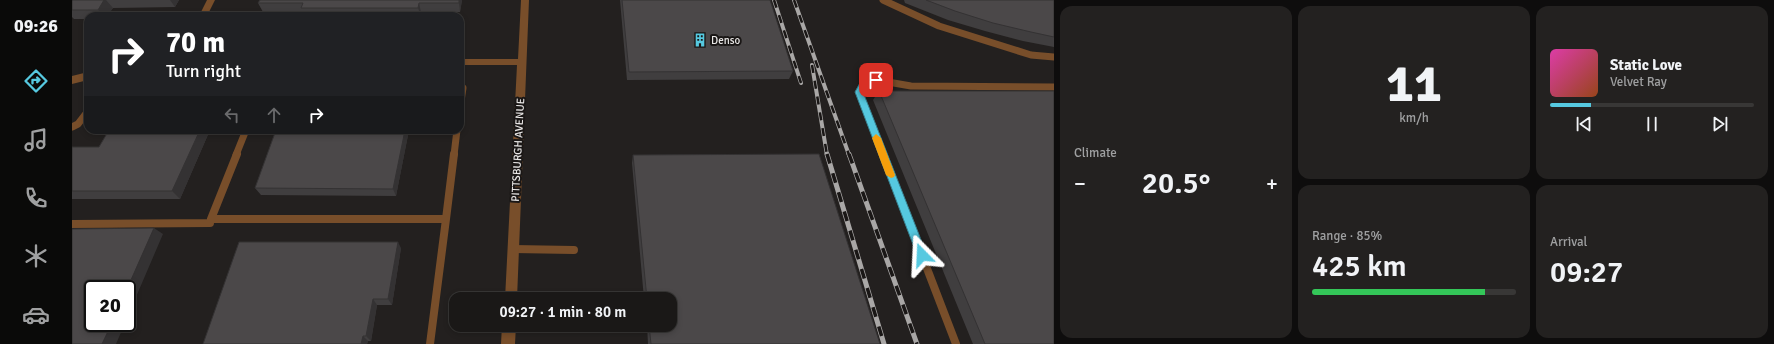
<!DOCTYPE html>
<html lang="en">
<head>
<meta charset="utf-8">
<style>
  :root { --surface:#1a1817; --page:#232120; --text:#f1f3f6; --muted:#9fa0a1; --line:#383736; --accent:#56c9e0 }
  body { margin:0; font-family:Signika,sans-serif; background:var(--page); color:var(--text); height:100vh; display:flex; flex-direction:column; font-size:15px; white-space:nowrap }
  * { box-sizing:border-box; margin:0 }
  p { font-size:13px; color:var(--muted) }
  .icon { flex:none; width:22px; height:22px; fill:none; stroke:currentColor; stroke-width:2; stroke-linecap:round; stroke-linejoin:round }
  .map { position:relative; flex:1; overflow:hidden }
  .drawer { display:flex; flex-direction:column; gap:6px; padding:6px; background:#0e0d0d; width:720px }
  .drawer>* { flex:none }
  .guide { position:absolute; left:12px; top:12px; width:380px; height:122px; border-radius:12px; box-shadow:0 2px 6px #0003,0 0 0 1px var(--line); background:#202124; color:#fff; overflow:hidden }
  .speed { position:absolute; left:12px; top:280px; display:flex; gap:8px; font-size:20px; font-weight:700; text-align:center }
  .speed>* { display:grid; place-content:center; width:52px; height:52px; border-radius:50%; background:var(--surface); box-shadow:0 2px 6px #0003,0 0 0 1px var(--line); line-height:1 }
  .speed .limit { border:2px solid #111; border-radius:6px; background:#fff; color:#111 }
  .pin { position:absolute; display:grid; place-items:center; width:34px; height:34px; color:#fff; margin:-17px; border-radius:8px; box-shadow:0 2px 6px #0006 }
  .me { position:absolute; width:44px; margin:-22px; rotate:339deg; stroke-linejoin:round; filter:drop-shadow(0 0 3px #0008) }
  .turn { display:flex; align-items:center; gap:14px; height:84px; padding:0 16px; font-size:18px }
  .turn .icon { width:52px; height:52px; stroke-width:2.5 }
  .turn b { display:block; font-size:28px; line-height:34px }
  .lanes { display:flex; align-items:center; height:38px; padding:0 16px; background:#0003; justify-content:center; gap:20px; direction:ltr }
  .lanes .off { opacity:.35 }
  .big { font-size:30px; font-weight:600; line-height:1.1 }
  .drawer .tile { flex:1; display:flex; flex-direction:column; justify-content:center; gap:6px; min-width:0; padding:0 14px; border-radius:12px; background:var(--page) }
  .drawer .dial { align-items:center; gap:0 }
  .dial b { font-size:52px; line-height:1 }
  .song { display:flex; align-items:center; gap:12px }
  .cover { width:48px; height:48px; border-radius:6px; background:linear-gradient(135deg,hsl(320 70% 55%),hsl(20 70% 35%)) }
  .played { height:4px; border-radius:2px; background:linear-gradient(90deg,var(--accent) 20%,var(--line) 20%) }
  .keys { display:flex; justify-content:space-around; direction:ltr }
  .heat { display:flex; justify-content:space-between; align-items:center; font-size:22px; direction:ltr }
  .charge { height:6px; border-radius:3px; background:linear-gradient(90deg,#34c759 85%,var(--line) 0) }
  .drawer .tiles { flex:1; display:grid; gap:6px; grid-template-columns:repeat(3,1fr) }
  .tile:first-child { grid-row:span 2 }
  .trip { position:absolute; left:377px; top:292px; width:228px; height:40px; border-radius:12px; background:var(--surface); box-shadow:0 2px 6px #0003,0 0 0 1px var(--line); font-weight:600; line-height:40px; text-align:center }
  main { display:flex; flex:1; min-height:0 }
  .dock { display:flex; flex-direction:column; width:72px; justify-content:space-around; align-items:center; background:#0a0a09; color:var(--muted) }
  .dock .icon { width:28px; height:28px }
  .dock .current { color:var(--accent) }
  .dock b { font-size:18px; color:var(--text) }
  .map>svg:first-child { display:block }
</style>
</head>
<body>
<main>
<nav class="dock">
<b>09:26</b>
<svg class="icon current" aria-label="directions" viewBox="0 0 24 24"><path d="M12 3l9 9-9 9-9-9zM9 14v-3h6M13 9l2 2-2 2"/></svg>
<svg class="icon" aria-label="music" viewBox="0 0 24 24"><path d="M9 18V5l10-2v13"/><circle cx="6" cy="18" r="3"/><circle cx="16" cy="16" r="3"/></svg>
<svg class="icon" aria-label="phone" viewBox="0 0 24 24"><path d="M5 4h4l2 5-3 2q2 4 5 5l2-3 5 2v4C11 20 4 13 5 4z"/></svg>
<svg class="icon" aria-label="climate" viewBox="0 0 24 24"><path d="M12 3v18M4 7l16 10M4 17L20 7"/></svg>
<svg class="icon" aria-label="car" viewBox="0 0 24 24"><path d="M5 17H2v-5l4-1 3-4h7l3 4 3 1v5h-3M9 17h6M6 11h13"/><circle cx="7" cy="17" r="2"/><circle cx="17" cy="17" r="2"/></svg>
</nav>
<div class="map">
<svg width="982" height="344" viewBox="0 0 982 344">
  <rect width="100%" height="100%" fill="#23201f"/>
  <g fill="none" stroke-linecap="round" stroke-linejoin="round">
    <path stroke="#784e2a" stroke-width="7" d="M 811,0 L 867,26 L 959,55 L 982,57
      M 388,108 L 391,88
      M 0,127 L 6,124 L 16,111
      M 164,155 L 174,130
      M 382,155 L 385,130
      M 811,155 L 787,92 L 792,83 L 810,81 L 839,86 L 982,87"/>
    <path stroke="#784e2a" stroke-width="8" d="M 165,154 L 139,219 L 374,219 L 358,344
      M 811,154 L 884,344
      M 374,219 L 382,154
      M 0,224 L 138,223
      M 441,249 L 502,250"/>
    <path fill="#784e2a" fill-rule="evenodd" d="M 135,0 L 143,0 L 135,16 L 127,16 Z
      M 449,0 L 457,0 L 445,299 L 433,299 L 445,65 L 388,65 L 388,59 L 446,59 Z
      M 16,72 L 16,80 L 0,84 L 0,76 Z
      M 430,325 L 444,325 L 443,344 L 429,344 Z"/>
    <g stroke="#a9a7a6" stroke-width="4">
      <path id="rail-far1" d="M 702,0 L 729,83
        M 722,0 L 777,155
        M 740,65 L 755,155"/>
    </g>
    <g stroke="#a9a7a6" stroke-width="5">
      <path id="rail" d="M 755,154 L 812,344
        M 777,154 L 845,344"/>
    </g>
    <use href="#rail-far1" stroke="#1a1716" stroke-width="2.5" stroke-dasharray="8" stroke-linecap="butt"/>
    <use href="#rail" stroke="#1a1716" stroke-width="3.5" stroke-dasharray="10" stroke-linecap="butt"/>
  </g>
  <path fill="#403e3f" d="M 1,0 L 107,0 L 103,7 L 41,8 L 35,16 L 16,16 L 16,19 L 2,19 L 0,17 L 0,1 Z
    M 188,0 L 390,0 L 388,12 L 349,12 L 349,16 L 233,16 L 230,12 L 191,12 L 186,3 Z
    M 548,0 L 698,0 L 721,71 L 717,79 L 555,80 Z
    M 832,0 L 982,0 L 982,47 L 951,41 L 913,31 L 876,20 L 833,3 Z
    M 807,91 L 982,344 L 901,344 L 801,100 Z
    M 37,130 L 138,130 L 108,199 L 0,199 L 0,147 L 27,147 Z
    M 204,130 L 351,130 L 350,135 L 336,135 L 324,196 L 189,195 L 183,188 Z
    M 561,155 L 808,344 L 576,344 L 575,325 L 598,325 L 598,299 L 572,299 L 560,163 Z
    M 329,248 L 320,305 L 305,305 L 299,341 L 296,341 L 295,344 L 131,344 Z"/>
  <path fill="#343233" d="M 32,0 L 34,0 L 41,8 L 35,16 L 31,16 L 26,10 Z
    M 98,0 L 107,0 L 103,7 Z
    M 387,0 L 390,0 L 388,12 L 387,3 Z
    M 347,3 L 349,12 L 349,16 L 346,8 Z
    M 128,130 L 138,130 L 108,199 L 100,191 Z
    M 333,130 L 335,130 L 336,135 L 324,196 L 321,189 Z
    M 349,130 L 351,130 L 350,135 Z
    M 82,228 L 91,234 L 55,318 L 55,289 Z
    M 326,242 L 329,248 L 320,305 L 316,299 Z
    M 301,299 L 305,305 L 299,341 L 294,336 Z
    M 40,323 L 53,323 L 44,344 L 30,344 Z
    M 291,336 L 296,341 L 295,344 L 289,344 Z"/>
  <path fill="#4b4849" stroke="#343233" d="M 1,0 L 32,0 L 26,10 L 0,10 L 0,1 Z
    M 188,0 L 387,0 L 387,3 L 347,3 L 346,8 L 229,8 L 231,3 L 186,3 Z
    M 550,0 L 698,0 L 721,71 L 557,72 Z
    M 854,0 L 982,0 L 982,37 L 959,32 L 921,23 L 883,11 Z
    M 807,91 L 982,91 L 982,344 L 913,344 Z
    M 37,130 L 128,130 L 100,191 L 0,191 L 0,147 L 27,147 Z
    M 204,130 L 333,130 L 321,189 L 183,188 Z
    M 747,154 L 808,344 L 579,344 L 577,325 L 598,325 L 598,299 L 575,299 L 561,155 Z
    M 82,228 L 55,289 L 21,289 L 21,323 L 40,323 L 30,344 L 0,344 L 0,229 Z
    M 167,242 L 326,242 L 316,299 L 301,299 L 294,336 L 291,336 L 289,344 L 131,344 Z"/>
  <path fill="#56c9e0" stroke="#388392" d="M 801,77 L 807,77 L 808,80 L 807,82 L 794,86 L 791,92 L 855,255 L 853,258 L 850,260 L 846,258 L 845,255 L 783,92 L 789,81 Z"/>
  <path fill="#f59e0b" d="M 804,134 L 809,138 L 823,175 L 822,177 L 819,178 L 814,175 L 800,138 Z"/>
  <defs>
    <g id="building-bare" transform="scale(1.08)"><path d="M-4-6H4V6H1V3H-1V6H-4ZM-2.5-4.3h1.7v1.8h-1.7ZM.8-4.3h1.7v1.8H.8ZM-2.5-1h1.7V.8h-1.7ZM.8-1h1.7V.8H.8Z" fill="#56c9e0" stroke="#1a1716" stroke-width="2.5" paint-order="stroke"/></g>
  </defs>
  <g fill-rule="evenodd">
    <use href="#building-bare" x="628" y="40"/>
  </g>
  <g text-anchor="middle" dominant-baseline="central" stroke-width="4" stroke-linejoin="round" paint-order="stroke">
    <g font-size="11" fill="#eae8e7" stroke="#1a1716" text-anchor="start">
      <text x="639" y="40">Denso</text>
    </g>
    <g font-size="11" fill="#eae8e7" stroke="#1a1716">
      <text transform="translate(446 150) rotate(-87)">PITTSBURGH AVENUE</text>
    </g>
  </g>
</svg>
<div class="speed"><div class="limit">20</div></div>
<div class="pin" style="left:804px;top:80px;background:#d93025"><svg class="icon" aria-label="arrive" viewBox="0 0 24 24"><path d="M6 21V4h12l-3 4 3 4H6"/></svg></div>
<svg class="me" style="left:850px;top:255px" viewBox="-20 -20 40 40"><path d="M0-17L14 15 0 8-14 15z" fill="#56c9e0" stroke="#fff" stroke-width="4"/></svg>
<div class="trip">09:27 · 1 min · 80 m</div>
<div class="guide">
<div class="turn"><svg class="icon" aria-label="right" viewBox="0 0 24 24"><path d="M7 20v-9h11M14 6l5 5-5 5"/></svg><div><b>70 m</b>Turn right</div></div>
<div class="lanes"><svg class="icon off" aria-label="left" viewBox="0 0 24 24"><path d="M17 20v-9H6M10 6l-5 5 5 5"/></svg><svg class="icon off" aria-label="ahead" viewBox="0 0 24 24"><path d="M12 20V5M6 11l6-6 6 6"/></svg><svg class="icon" aria-label="right" viewBox="0 0 24 24"><path d="M7 20v-9h11M14 6l5 5-5 5"/></svg></div>
</div>
</div>
<section class="drawer">
<div class="tiles">
<div class="tile"><p>Climate</p>
<div class="heat"><a>−</a><b class="big">20.5°</b><a>+</a></div>
</div>
<div class="tile dial"><b>11</b><p>km/h</p></div>
<div class="tile">
<div class="song"><i class="cover"></i><div><b>Static Love</b><p>Velvet Ray</p></div></div>
<div class="played"></div>
<div class="keys"><svg class="icon" aria-label="previous" viewBox="0 0 24 24"><path d="M18 5L8 12l10 7zM5 5v14"/></svg><svg class="icon" aria-label="pause" viewBox="0 0 24 24"><path d="M8 5v14M16 5v14"/></svg><svg class="icon" aria-label="next" viewBox="0 0 24 24"><path d="M6 5l10 7-10 7zM19 5v14"/></svg></div>
</div>
<div class="tile"><p>Range · 85%</p><b class="big">425 km</b><div class="charge"></div></div>
<div class="tile"><p>Arrival</p><b class="big">09:27</b></div>
</div>
</section>
</main>
</body>
</html>
